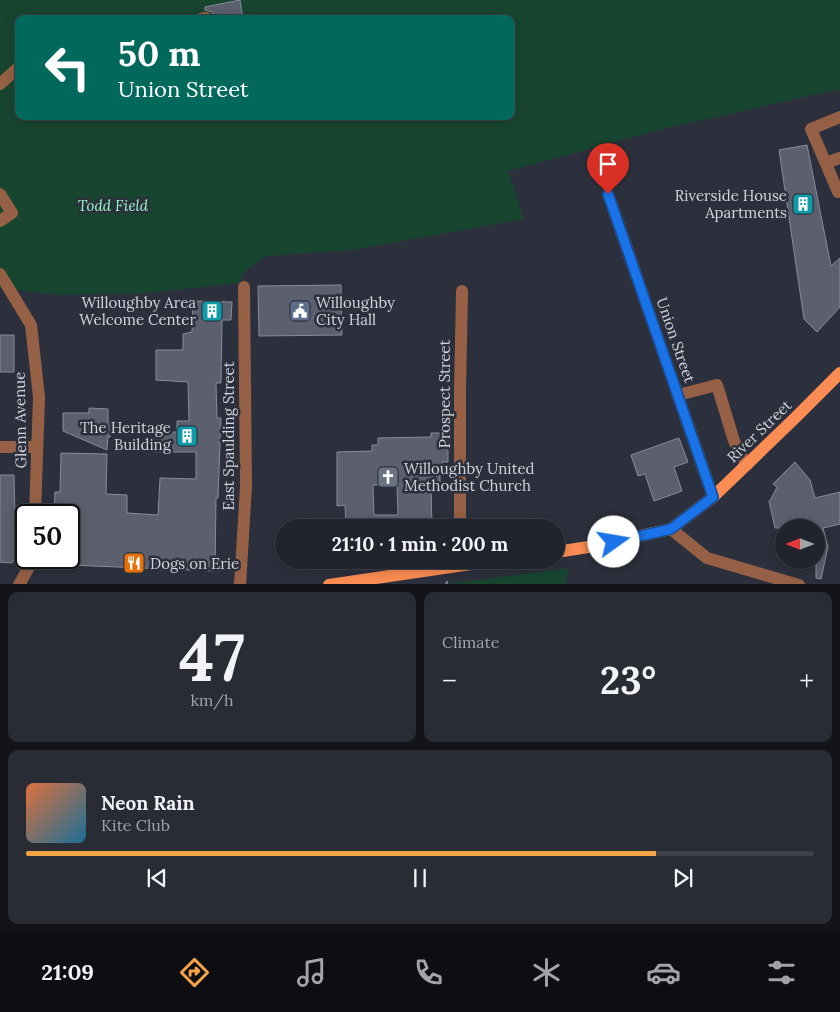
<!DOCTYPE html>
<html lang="en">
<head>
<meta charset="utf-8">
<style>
  :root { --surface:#21242d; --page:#292c35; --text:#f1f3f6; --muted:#a2a4aa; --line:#3e4149; --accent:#f6a247 }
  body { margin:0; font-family:Lora,serif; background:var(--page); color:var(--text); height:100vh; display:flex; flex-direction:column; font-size:19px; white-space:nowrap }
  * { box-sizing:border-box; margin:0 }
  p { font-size:16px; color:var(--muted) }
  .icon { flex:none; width:28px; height:28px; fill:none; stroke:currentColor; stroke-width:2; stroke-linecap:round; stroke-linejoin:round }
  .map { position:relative; height:584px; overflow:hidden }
  .details { display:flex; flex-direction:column; gap:8px; padding:8px; background:#121419; flex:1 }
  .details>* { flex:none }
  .guide { position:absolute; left:15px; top:15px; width:500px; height:105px; border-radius:10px; box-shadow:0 2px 12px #0003,0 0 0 1px var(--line); background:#00695c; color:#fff; overflow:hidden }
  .needle { width:32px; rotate:270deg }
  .tools { position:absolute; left:775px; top:519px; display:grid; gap:10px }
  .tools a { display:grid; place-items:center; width:50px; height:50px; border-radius:50%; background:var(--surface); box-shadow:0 2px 12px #0003,0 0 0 1px var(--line); font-size:25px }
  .speed { position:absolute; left:15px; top:504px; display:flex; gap:10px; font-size:25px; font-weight:700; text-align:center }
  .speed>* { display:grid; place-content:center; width:65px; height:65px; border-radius:50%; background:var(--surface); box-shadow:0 2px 12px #0003,0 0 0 1px var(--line); line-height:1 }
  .speed .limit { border:2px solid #111; border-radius:8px; background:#fff; color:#111 }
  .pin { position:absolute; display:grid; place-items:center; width:42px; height:42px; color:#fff; margin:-51px -21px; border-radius:50% 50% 50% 0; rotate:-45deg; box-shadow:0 0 5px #0007 }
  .pin .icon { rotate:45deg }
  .me { position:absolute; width:55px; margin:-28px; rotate:77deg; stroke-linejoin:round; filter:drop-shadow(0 0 4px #0008) }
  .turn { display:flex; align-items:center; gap:18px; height:105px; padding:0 20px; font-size:22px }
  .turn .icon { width:65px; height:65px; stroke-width:2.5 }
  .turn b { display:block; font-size:35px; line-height:42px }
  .big { font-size:38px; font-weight:700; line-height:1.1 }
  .details .card { flex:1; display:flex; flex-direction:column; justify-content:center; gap:8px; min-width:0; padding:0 18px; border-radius:10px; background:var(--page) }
  .details .dial { align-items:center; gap:0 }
  .dial b { font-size:65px; line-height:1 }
  .song { display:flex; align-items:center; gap:15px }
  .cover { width:60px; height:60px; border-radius:8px; background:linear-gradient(135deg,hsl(20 70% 55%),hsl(200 70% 35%)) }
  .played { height:5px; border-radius:2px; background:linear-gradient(90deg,var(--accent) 80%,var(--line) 80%) }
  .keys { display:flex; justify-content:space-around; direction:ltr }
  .heat { display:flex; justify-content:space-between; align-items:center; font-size:28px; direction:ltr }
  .details .tiles { flex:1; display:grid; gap:8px; grid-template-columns:1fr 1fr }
  .card:last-child { grid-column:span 2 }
  .trip { position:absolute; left:275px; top:519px; width:290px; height:50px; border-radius:25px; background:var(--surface); box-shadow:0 2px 12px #0003,0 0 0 1px var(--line); font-weight:700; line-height:50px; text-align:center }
  .tabs { display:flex; height:80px; justify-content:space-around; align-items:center; background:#0d0e12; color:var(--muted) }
  .tabs .icon { width:35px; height:35px }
  .tabs .selected { color:var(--accent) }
  .tabs b { font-size:22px; color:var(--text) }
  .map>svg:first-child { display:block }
</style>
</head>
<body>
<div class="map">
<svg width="840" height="585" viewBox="0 0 840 585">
  <rect width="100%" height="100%" fill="#2c303c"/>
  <path fill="#184530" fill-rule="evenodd" d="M 0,0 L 840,0 L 840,89 L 667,128 L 508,171 L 524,219 L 353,250 L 266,256 L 245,271 L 239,283 L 137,294 L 59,295 L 0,288 ZM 19,19 L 511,19 L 511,116 L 19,116 Z
    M 568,568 L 566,584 L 448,584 Z"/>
  <path fill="#5c5f6d" stroke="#888c9b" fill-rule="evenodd" d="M 240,0 L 243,19 L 214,19 L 212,12 L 205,10 L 205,7 Z
    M 807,145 L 831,266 L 840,258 L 840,307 L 817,332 L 804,319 L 779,150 Z
    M 341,285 L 342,335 L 259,336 L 258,286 Z
    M 193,301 L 232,302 L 231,320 L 222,320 L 221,383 L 216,383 L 217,418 L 221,418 L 218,498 L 216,498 L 215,571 L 69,565 L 69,513 L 54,512 L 55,492 L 60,492 L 61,453 L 107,454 L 106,494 L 127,495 L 127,513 L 158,515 L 160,478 L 196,479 L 196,452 L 154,452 L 154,434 L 165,434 L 165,432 L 177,432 L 177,421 L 189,421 L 188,382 L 156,380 L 156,350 L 183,350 L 183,334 L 192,332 Z
    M 0,335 L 14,335 L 14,372 L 0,372 Z
    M 89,408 L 108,409 L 108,422 L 111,422 L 110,437 L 108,437 L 107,450 L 63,431 L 63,413 L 89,413 Z
    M 431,433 L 448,433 L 448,462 L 442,462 L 443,470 L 440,470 L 440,484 L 431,484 L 432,528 L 397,528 L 397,526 L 346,528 L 345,505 L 337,506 L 337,452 L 372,451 L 372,445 L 378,445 L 378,438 L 431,437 ZM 373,485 L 397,485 L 398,515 L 374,515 Z
    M 679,438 L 688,462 L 674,467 L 682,491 L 654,501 L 645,474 L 638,476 L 631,455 Z
    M 795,462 L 810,480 L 815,498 L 840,492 L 840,524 L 823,528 L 828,547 L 821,579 L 816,578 L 816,528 L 775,528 L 769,501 L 771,499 L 777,487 L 773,484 Z
    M 0,475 L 14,475 L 16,557 L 12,563 L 0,562 Z"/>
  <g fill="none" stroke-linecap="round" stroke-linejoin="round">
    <path stroke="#787c86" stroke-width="2.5" stroke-dasharray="4 2.5" stroke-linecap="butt" d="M 446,585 L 447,582 L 449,585"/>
    <path stroke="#966046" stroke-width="12" d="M 201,19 L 206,18
      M 0,84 L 19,67
      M 840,117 L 811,129 L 838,192 L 840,192
      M 826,163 L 840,158
      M 0,194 L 12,213 L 0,221
      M 608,194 L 713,497
      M 0,274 L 31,325 L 39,397 L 35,515
      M 678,395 L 717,385 L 734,441 L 747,465
      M 0,447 L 37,447
      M 460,528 L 460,391 L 462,291
      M 671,529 L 707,558 L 799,585
      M 19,585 L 34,558
      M 240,585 L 246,486 L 244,287"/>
    <path stroke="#fb8c53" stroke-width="12" d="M 556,552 L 595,546 L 671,529 L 713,497 L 796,417 L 840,373
      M 329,585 L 498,560"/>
  </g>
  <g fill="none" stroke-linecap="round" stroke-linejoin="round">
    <g stroke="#114b97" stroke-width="12">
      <path id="route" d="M 608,194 L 713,497 L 671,529 L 614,542"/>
    </g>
    <use href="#route" stroke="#1a73e8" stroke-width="9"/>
  </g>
  <defs>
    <g id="building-square" transform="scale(1.125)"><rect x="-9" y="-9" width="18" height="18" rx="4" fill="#0f9aa8" stroke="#2c303c"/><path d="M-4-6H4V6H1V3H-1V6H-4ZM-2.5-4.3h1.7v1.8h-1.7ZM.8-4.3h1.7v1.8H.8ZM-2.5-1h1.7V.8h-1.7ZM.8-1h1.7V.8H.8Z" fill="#fff"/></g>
    <g id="civic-square" transform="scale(1.125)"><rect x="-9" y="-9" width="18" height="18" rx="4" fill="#5c6f8a" stroke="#2c303c"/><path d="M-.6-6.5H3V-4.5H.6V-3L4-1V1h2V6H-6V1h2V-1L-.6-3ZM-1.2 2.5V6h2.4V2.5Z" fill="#fff"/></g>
    <g id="church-square" transform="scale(1.125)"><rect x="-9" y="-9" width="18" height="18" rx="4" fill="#6b7280" stroke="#2c303c"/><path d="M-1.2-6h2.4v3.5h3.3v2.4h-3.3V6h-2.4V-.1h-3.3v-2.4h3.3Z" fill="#fff"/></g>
    <g id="restaurant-square" transform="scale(1.125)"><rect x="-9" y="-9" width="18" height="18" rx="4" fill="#e8710a" stroke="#2c303c"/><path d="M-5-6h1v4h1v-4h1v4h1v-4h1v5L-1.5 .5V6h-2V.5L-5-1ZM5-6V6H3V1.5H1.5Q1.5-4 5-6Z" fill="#fff"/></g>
  </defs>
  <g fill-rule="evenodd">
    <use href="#building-square" x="803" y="204"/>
    <use href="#building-square" x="212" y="311"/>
    <use href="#civic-square" x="300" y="311"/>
    <use href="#building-square" x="187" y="436"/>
    <use href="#church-square" x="388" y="477"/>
    <use href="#restaurant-square" x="134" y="563"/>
  </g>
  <g text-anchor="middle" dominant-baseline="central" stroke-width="5" stroke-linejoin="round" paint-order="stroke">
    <g font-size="15" fill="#d1d4dc" stroke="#2c303c" text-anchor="end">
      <text x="787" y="195">Riverside House<tspan x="787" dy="17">Apartments</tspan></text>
      <text x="196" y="302">Willoughby Area<tspan x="196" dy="17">Welcome Center</tspan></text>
      <text x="316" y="302" text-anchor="start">Willoughby<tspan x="316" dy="17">City Hall</tspan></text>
      <text x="171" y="427">The Heritage<tspan x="171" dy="17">Building</tspan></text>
      <text x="404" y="468" text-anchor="start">Willoughby United<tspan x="404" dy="17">Methodist Church</tspan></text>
      <text x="150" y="563" text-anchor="start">Dogs on Erie</text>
    </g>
    <g font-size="15" font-style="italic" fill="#97fbc7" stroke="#2c303c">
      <text x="113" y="205">Todd Field</text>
    </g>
    <g font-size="15" fill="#d1d4dc" stroke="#2c303c">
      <text transform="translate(676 340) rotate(71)">Union Street</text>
      <text transform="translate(444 394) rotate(-90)">Prospect Street</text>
      <text transform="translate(20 420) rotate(-91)">Glenn Avenue</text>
      <text transform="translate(759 431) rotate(-44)">River Street</text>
      <text transform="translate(228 436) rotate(-90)">East Spaulding Street</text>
    </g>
  </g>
</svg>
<div class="tools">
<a><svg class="needle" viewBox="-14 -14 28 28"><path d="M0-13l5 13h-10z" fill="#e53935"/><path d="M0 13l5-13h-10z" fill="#a2a4aa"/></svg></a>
</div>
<div class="speed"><div class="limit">50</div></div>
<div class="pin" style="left:608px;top:194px;background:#d93025"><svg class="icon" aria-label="arrive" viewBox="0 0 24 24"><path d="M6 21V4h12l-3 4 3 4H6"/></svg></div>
<svg class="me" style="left:614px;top:542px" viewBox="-20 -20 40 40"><circle r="19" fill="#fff"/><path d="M0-13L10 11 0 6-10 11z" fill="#1a73e8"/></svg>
<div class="trip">21:10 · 1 min · 200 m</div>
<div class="guide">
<div class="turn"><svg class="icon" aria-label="left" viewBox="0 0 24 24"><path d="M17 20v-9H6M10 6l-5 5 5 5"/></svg><div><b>50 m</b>Union Street</div></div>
</div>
</div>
<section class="details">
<div class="tiles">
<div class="card dial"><b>47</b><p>km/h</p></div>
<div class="card"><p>Climate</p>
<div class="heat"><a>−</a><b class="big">23°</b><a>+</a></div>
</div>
<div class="card">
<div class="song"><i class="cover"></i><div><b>Neon Rain</b><p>Kite Club</p></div></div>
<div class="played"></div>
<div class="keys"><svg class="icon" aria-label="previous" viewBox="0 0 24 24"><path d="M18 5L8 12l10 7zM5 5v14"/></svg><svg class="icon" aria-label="pause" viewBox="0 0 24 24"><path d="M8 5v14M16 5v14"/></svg><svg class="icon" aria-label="next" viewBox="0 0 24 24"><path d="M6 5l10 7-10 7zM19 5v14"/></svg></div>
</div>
</div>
</section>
<nav class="tabs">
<b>21:09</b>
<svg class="icon selected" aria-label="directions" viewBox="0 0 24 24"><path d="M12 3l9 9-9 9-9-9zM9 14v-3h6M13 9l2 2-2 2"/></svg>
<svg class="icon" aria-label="music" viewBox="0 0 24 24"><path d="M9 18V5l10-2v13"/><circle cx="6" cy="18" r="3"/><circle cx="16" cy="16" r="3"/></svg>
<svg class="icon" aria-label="phone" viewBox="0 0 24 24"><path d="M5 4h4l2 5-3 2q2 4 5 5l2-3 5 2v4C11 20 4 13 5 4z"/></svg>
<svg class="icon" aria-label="climate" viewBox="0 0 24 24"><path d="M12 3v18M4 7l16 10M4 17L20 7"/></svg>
<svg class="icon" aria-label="car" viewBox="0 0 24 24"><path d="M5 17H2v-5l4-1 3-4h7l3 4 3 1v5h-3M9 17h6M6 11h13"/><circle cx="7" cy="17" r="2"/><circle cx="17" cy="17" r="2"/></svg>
<svg class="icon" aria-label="filters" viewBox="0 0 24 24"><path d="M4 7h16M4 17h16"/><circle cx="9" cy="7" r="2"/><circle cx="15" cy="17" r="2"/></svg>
</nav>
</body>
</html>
